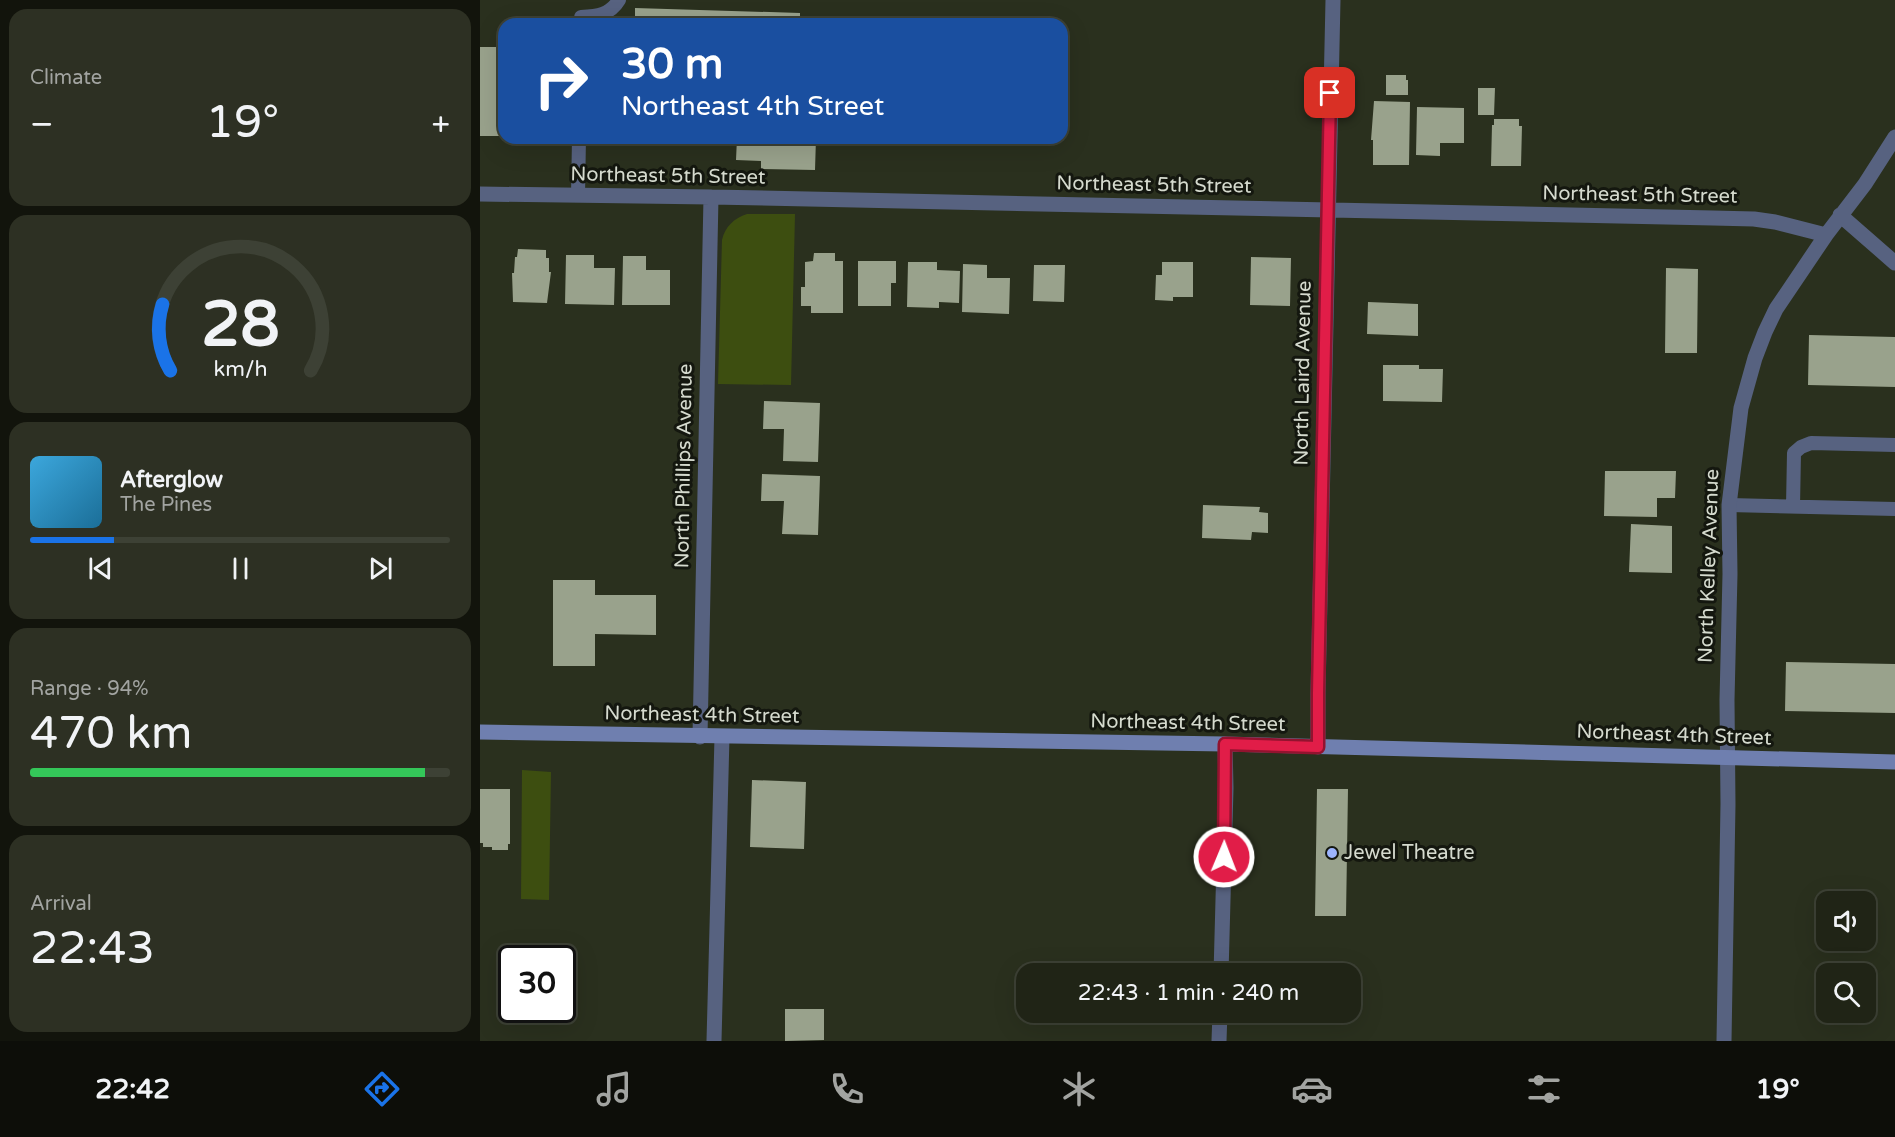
<!DOCTYPE html>
<html lang="en">
<head>
<meta charset="utf-8">
<style>
  :root { --surface:#202416; --page:#2d3023; --text:#f1f3f6; --muted:#a2a4a1; --line:#3d4135; --accent:#1a73e8 }
  body { margin:0; font-family:"Varela Round",sans-serif; background:var(--page); color:var(--text); height:100vh; display:flex; flex-direction:column; font-size:22px; white-space:nowrap }
  * { box-sizing:border-box; margin:0 }
  p { font-size:20px; color:var(--muted) }
  .icon { flex:none; width:33px; height:33px; fill:none; stroke:currentColor; stroke-width:2; stroke-linecap:round; stroke-linejoin:round }
  .map { position:relative; flex:1; overflow:hidden }
  .drawer { display:flex; flex-direction:column; gap:9px; padding:9px; background:#12140c; width:480px }
  .drawer>* { flex:none }
  .top-card { position:absolute; left:18px; top:18px; width:570px; height:126px; border-radius:18px; box-shadow:0 6px 24px #0002,0 0 0 2px var(--line); background:#1a4fa0; color:#fff; overflow:hidden }
  .fabs { position:absolute; left:1336px; top:891px; display:grid; gap:12px }
  .fabs a { display:grid; place-items:center; width:60px; height:60px; border-radius:12px; background:var(--surface); box-shadow:0 6px 24px #0002,0 0 0 2px var(--line); font-size:30px }
  .speed { position:absolute; left:18px; top:945px; display:flex; gap:12px; font-size:30px; font-weight:700; text-align:center }
  .speed>* { display:grid; place-content:center; width:78px; height:78px; border-radius:50%; background:var(--surface); box-shadow:0 6px 24px #0002,0 0 0 2px var(--line); line-height:1 }
  .speed .limit { border:3px solid #111; border-radius:9px; background:#fff; color:#111 }
  .pin { position:absolute; display:grid; place-items:center; width:51px; height:51px; color:#fff; margin:-26px; border-radius:12px; box-shadow:0 3px 9px #0006 }
  .me { position:absolute; width:66px; margin:-33px; rotate:1deg; stroke-linejoin:round; filter:drop-shadow(0 0 4px #0008) }
  .turn { display:flex; align-items:center; gap:21px; height:126px; padding:0 24px; font-size:27px }
  .turn .icon { width:78px; height:78px; stroke-width:2.5 }
  .turn b { display:block; font-size:42px; line-height:51px }
  .big { font-size:45px; font-weight:600; line-height:1.1 }
  .drawer .tile { flex:1; display:flex; flex-direction:column; justify-content:center; gap:9px; min-width:0; padding:0 21px; border-radius:18px; background:var(--page) }
  .drawer .dial { align-items:center; gap:0 }
  .dial svg { height:156px; overflow:visible; fill:none; stroke:var(--line); stroke-width:7; stroke-linecap:round; text-anchor:middle }
  .dial text { fill:var(--text); stroke:none }
  .song { display:flex; align-items:center; gap:18px }
  .cover { width:72px; height:72px; border-radius:9px; background:linear-gradient(135deg,hsl(200 70% 55%),hsl(200 70% 35%)) }
  .played { height:6px; border-radius:3px; background:linear-gradient(90deg,var(--accent) 20%,var(--line) 20%) }
  .keys { display:flex; justify-content:space-around; direction:ltr }
  .heat { display:flex; justify-content:space-between; align-items:center; font-size:33px; direction:ltr }
  .charge { height:9px; border-radius:4px; background:linear-gradient(90deg,#34c759 94%,var(--line) 0) }
  .trip { position:absolute; left:536px; top:963px; width:345px; height:60px; border-radius:18px; background:var(--surface); box-shadow:0 6px 24px #0002,0 0 0 2px var(--line); font-weight:600; line-height:60px; text-align:center }
  .menu { display:flex; height:96px; justify-content:space-around; align-items:center; background:#0d0e09; color:var(--muted) }
  .menu .icon { width:42px; height:42px }
  .menu .current { color:var(--accent) }
  .menu b { font-size:27px; color:var(--text) }
  main { display:flex; flex:1; min-height:0 }
  .map>svg:first-child { display:block }
</style>
</head>
<body>
<main>
<section class="drawer">
<div class="tile"><p>Climate</p>
<div class="heat"><a>−</a><b class="big">19°</b><a>+</a></div>
</div>
<div class="tile dial"><svg viewBox="0 0 100 80">
<path d="M14 69A42 42 0 1 1 86 69"/>
<path d="M14 69A42 42 0 0 1 10 35" stroke="#1a73e8"/>
<text x="50" y="56" font-size="32" font-weight="700">28</text>
<text x="50" y="72" font-size="11">km/h</text>
</svg></div>
<div class="tile">
<div class="song"><i class="cover"></i><div><b>Afterglow</b><p>The Pines</p></div></div>
<div class="played"></div>
<div class="keys"><svg class="icon" aria-label="previous" viewBox="0 0 24 24"><path d="M18 5L8 12l10 7zM5 5v14"/></svg><svg class="icon" aria-label="pause" viewBox="0 0 24 24"><path d="M8 5v14M16 5v14"/></svg><svg class="icon" aria-label="next" viewBox="0 0 24 24"><path d="M6 5l10 7-10 7zM19 5v14"/></svg></div>
</div>
<div class="tile"><p>Range · 94%</p><b class="big">470 km</b><div class="charge"></div></div>
<div class="tile"><p>Arrival</p><b class="big">22:43</b></div>
</section>
<div class="map">
<svg width="1415" height="1041" viewBox="0 0 1415 1041">
  <rect width="100%" height="100%" fill="#2a301e"/>
  <path fill="#3d4e10" d="M 267,214 L 315,214 L 311,385 L 238,384 L 242,240 C 245,227 254,218 267,214 Z
    M 42,770 L 71,772 L 69,900 L 41,899 Z"/>
  <path fill="#99a28c" d="M 155,8 L 320,13 L 320,24 L 155,24 Z
    M 0,47 L 24,47 L 24,129 L 20,129 L 20,136 L 0,136 Z
    M 906,75 L 926,75 L 926,80 L 928,80 L 928,95 L 906,95 Z
    M 998,88 L 1015,88 L 1014,115 L 998,115 Z
    M 894,101 L 930,102 L 929,165 L 893,165 L 893,140 L 891,140 Z
    M 937,107 L 984,108 L 984,143 L 960,143 L 960,156 L 936,155 Z
    M 1014,119 L 1039,119 L 1039,126 L 1042,126 L 1041,166 L 1011,166 L 1012,125 L 1014,125 Z
    M 257,138 L 336,138 L 335,170 L 281,169 L 281,161 L 256,160 Z
    M 38,249 L 66,250 L 66,258 L 69,258 L 69,272 L 71,272 L 67,303 L 33,302 L 32,273 L 34,273 L 35,257 L 37,257 Z
    M 334,253 L 355,253 L 355,261 L 363,261 L 363,313 L 331,313 L 331,306 L 321,306 L 321,287 L 325,287 L 325,262 L 333,261 Z
    M 86,255 L 114,255 L 114,268 L 135,268 L 134,305 L 85,304 Z
    M 143,256 L 166,256 L 166,270 L 190,270 L 190,305 L 142,305 Z
    M 771,257 L 811,258 L 810,306 L 770,305 Z
    M 378,261 L 416,261 L 416,283 L 411,283 L 411,306 L 378,306 Z
    M 428,262 L 457,262 L 457,270 L 480,271 L 479,303 L 459,302 L 459,308 L 427,307 Z
    M 682,262 L 713,262 L 713,297 L 693,297 L 693,301 L 675,300 L 676,275 L 682,275 Z
    M 483,264 L 507,265 L 507,278 L 530,278 L 529,314 L 482,312 Z
    M 554,265 L 585,265 L 584,302 L 553,301 Z
    M 1186,268 L 1218,269 L 1217,353 L 1185,353 Z
    M 888,302 L 938,304 L 938,336 L 887,334 Z
    M 1329,335 L 1415,337 L 1415,387 L 1328,385 Z
    M 903,365 L 939,365 L 939,369 L 963,369 L 962,402 L 903,401 Z
    M 284,401 L 340,403 L 338,462 L 303,461 L 304,429 L 283,429 Z
    M 1125,471 L 1196,471 L 1195,498 L 1177,498 L 1177,517 L 1124,516 Z
    M 282,474 L 340,476 L 338,535 L 302,534 L 304,501 L 281,501 Z
    M 723,505 L 780,507 L 779,512 L 788,513 L 788,533 L 772,532 L 771,540 L 722,538 Z
    M 1151,524 L 1192,526 L 1192,573 L 1149,572 Z
    M 73,580 L 115,580 L 115,595 L 176,595 L 176,635 L 115,634 L 115,666 L 73,666 Z
    M 1306,662 L 1415,664 L 1415,713 L 1305,711 Z
    M 272,780 L 326,782 L 324,849 L 270,847 Z
    M 0,789 L 30,789 L 30,844 L 28,844 L 28,850 L 12,850 L 12,847 L 3,847 L 3,843 L 0,843 Z
    M 837,789 L 868,789 L 866,916 L 835,916 Z
    M 305,1009 L 344,1009 L 344,1040 L 305,1041 Z"/>
  <g fill="none" stroke-linecap="round" stroke-linejoin="round">
    <path stroke="#576280" stroke-width="14" d="M 101,24 L 101,17 C 117,16 130,15 139,0
      M 98,195 L 99,138
      M 1249,505 L 1415,509
      M 1313,506 L 1314,453 L 1321,447 L 1331,443 L 1415,445"/>
    <path stroke="#576280" stroke-width="15" d="M 0,194 L 231,197 L 1233,218 L 1274,219 L 1295,222 L 1346,235
      M 1360,215 L 1415,263
      M 220,737 L 231,197
      M 838,747 L 838,693 L 853,0
      M 741,974 L 746,788 L 745,744
      M 234,1041 L 242,737
      M 739,1041 L 740,1012
      M 1244,1041 L 1248,804 L 1247,700 L 1250,574 L 1249,505 L 1261,408 L 1275,358 L 1285,332 L 1296,309 L 1346,235 L 1385,184 L 1415,137"/>
    <path stroke="#6f7faf" stroke-width="15" d="M 0,732 L 745,744 L 1415,762"/>
  </g>
  <g fill="none" stroke-linecap="round" stroke-linejoin="round">
    <g stroke="#92132f" stroke-width="15">
      <path id="route" d="M 744,857 L 745,744 L 838,747 L 838,693 L 850,93"/>
    </g>
    <use href="#route" stroke="#e11d48" stroke-width="10"/>
  </g>
  <circle fill="#9cb4fd" stroke="#14170f" stroke-width="2" cx="852" cy="853" r="6"/>
  <g text-anchor="middle" dominant-baseline="central" stroke-width="6" stroke-linejoin="round" paint-order="stroke">
    <g font-size="20" fill="#d5dace" stroke="#14170f">
      <text transform="translate(188 176) rotate(1)">Northeast 5th Street</text>
      <text transform="translate(674 185) rotate(1)">Northeast 5th Street</text>
      <text transform="translate(1160 195) rotate(1)">Northeast 5th Street</text>
      <text transform="translate(823 373) rotate(-89)">North Laird Avenue</text>
      <text transform="translate(204 466) rotate(-89)">North Phillips Avenue</text>
      <text transform="translate(1229 566) rotate(-88)">North Kelley Avenue</text>
      <text transform="translate(222 715) rotate(1)">Northeast 4th Street</text>
      <text transform="translate(708 723) rotate(1)">Northeast 4th Street</text>
      <text transform="translate(1194 735) rotate(2)">Northeast 4th Street</text>
    </g>
    <g font-size="20" fill="#d5dace" stroke="#14170f" text-anchor="start">
      <text x="864" y="853">Jewel Theatre</text>
    </g>
  </g>
</svg>
<div class="fabs">
<a><svg class="icon" aria-label="sound" viewBox="0 0 24 24"><path d="M4 9h4l5-4v14l-5-4H4zM17 9q2 3 0 6"/></svg></a>
<a><svg class="icon" aria-label="search" viewBox="0 0 24 24"><circle cx="10" cy="10" r="6"/><path d="M15 15l6 6"/></svg></a>
</div>
<div class="speed"><div class="limit">30</div></div>
<div class="pin" style="left:850px;top:93px;background:#d93025"><svg class="icon" aria-label="arrive" viewBox="0 0 24 24"><path d="M6 21V4h12l-3 4 3 4H6"/></svg></div>
<svg class="me" style="left:744px;top:857px" viewBox="-20 -20 40 40"><circle r="17" fill="#e11d48" stroke="#fff" stroke-width="3"/><path d="M0-11L8 9 0 5-8 9z" fill="#fff"/></svg>
<div class="trip">22:43 · 1 min · 240 m</div>
<div class="top-card">
<div class="turn"><svg class="icon" aria-label="right" viewBox="0 0 24 24"><path d="M7 20v-9h11M14 6l5 5-5 5"/></svg><div><b>30 m</b>Northeast 4th Street</div></div>
</div>
</div>
</main>
<nav class="menu">
<b>22:42</b>
<svg class="icon current" aria-label="directions" viewBox="0 0 24 24"><path d="M12 3l9 9-9 9-9-9zM9 14v-3h6M13 9l2 2-2 2"/></svg>
<svg class="icon" aria-label="music" viewBox="0 0 24 24"><path d="M9 18V5l10-2v13"/><circle cx="6" cy="18" r="3"/><circle cx="16" cy="16" r="3"/></svg>
<svg class="icon" aria-label="phone" viewBox="0 0 24 24"><path d="M5 4h4l2 5-3 2q2 4 5 5l2-3 5 2v4C11 20 4 13 5 4z"/></svg>
<svg class="icon" aria-label="climate" viewBox="0 0 24 24"><path d="M12 3v18M4 7l16 10M4 17L20 7"/></svg>
<svg class="icon" aria-label="car" viewBox="0 0 24 24"><path d="M5 17H2v-5l4-1 3-4h7l3 4 3 1v5h-3M9 17h6M6 11h13"/><circle cx="7" cy="17" r="2"/><circle cx="17" cy="17" r="2"/></svg>
<svg class="icon" aria-label="filters" viewBox="0 0 24 24"><path d="M4 7h16M4 17h16"/><circle cx="9" cy="7" r="2"/><circle cx="15" cy="17" r="2"/></svg>
<b>19°</b>
</nav>
</body>
</html>
